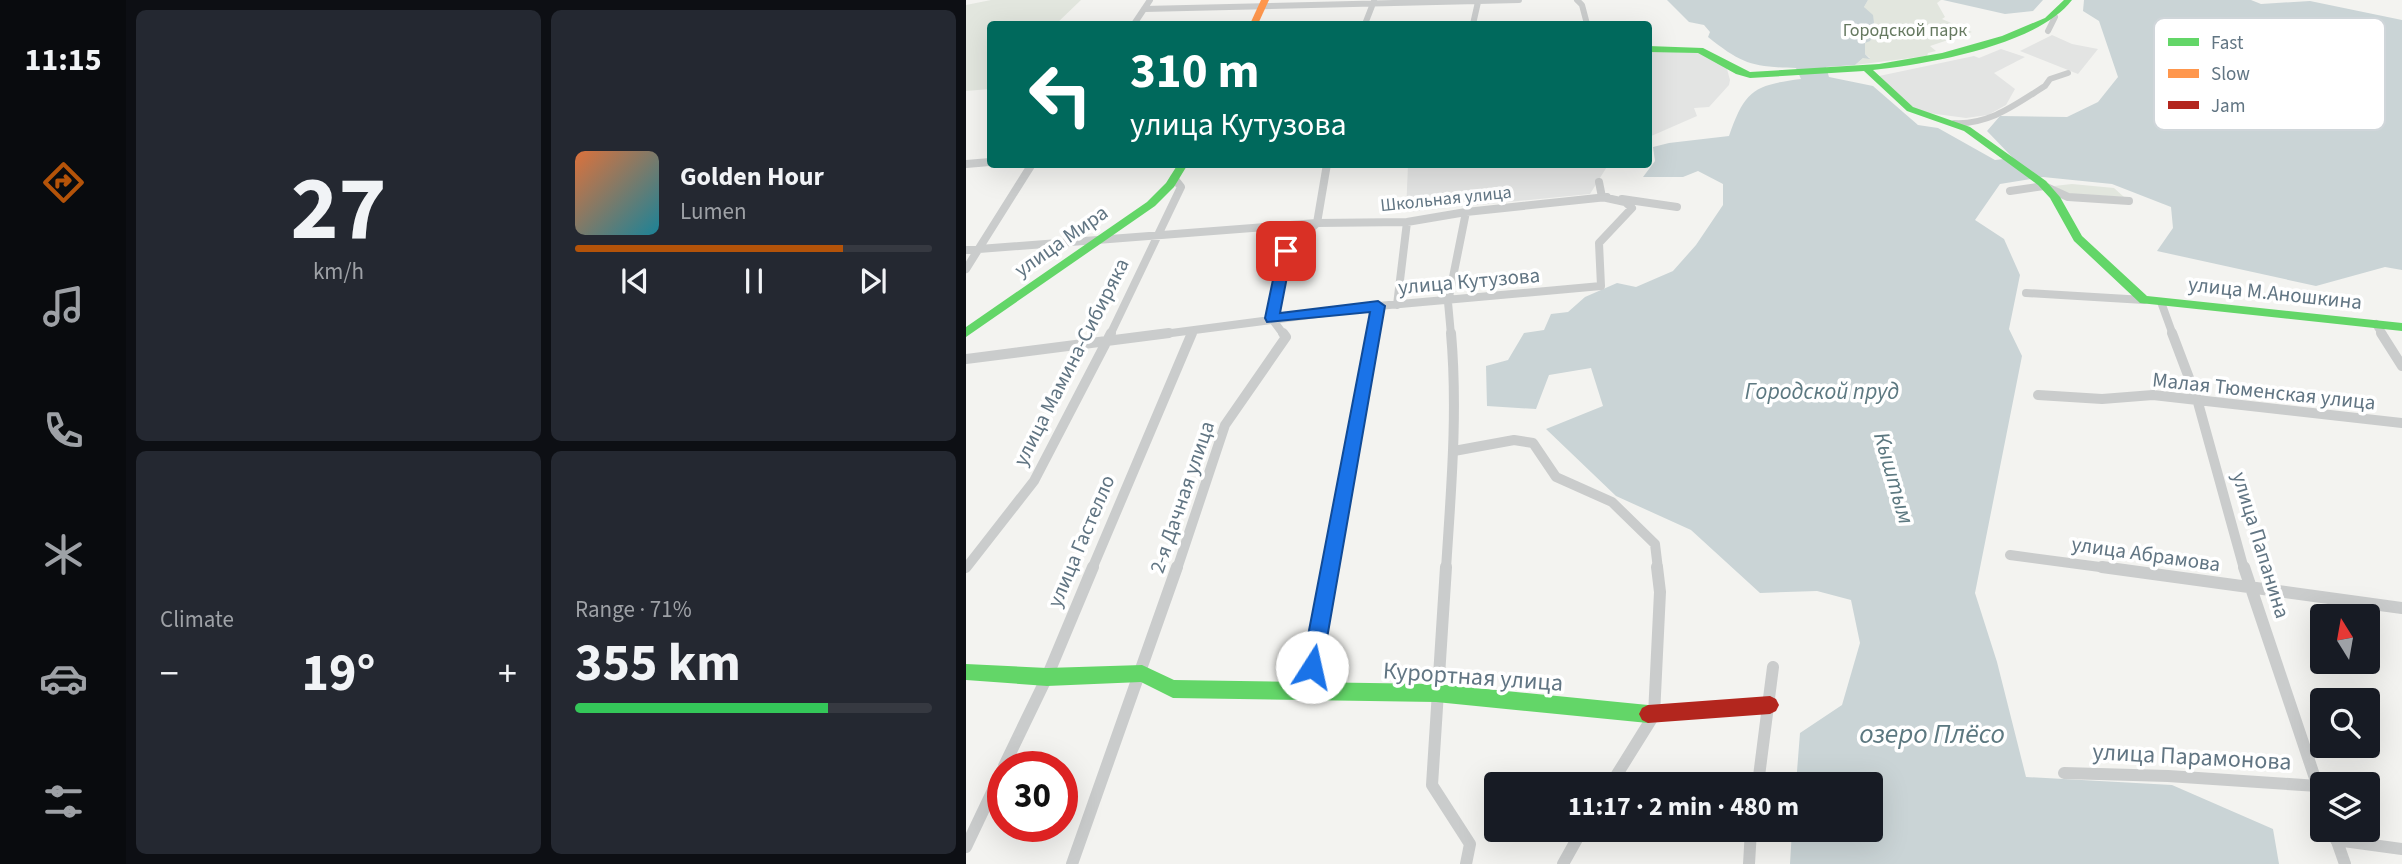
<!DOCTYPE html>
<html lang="en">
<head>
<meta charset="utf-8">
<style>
  :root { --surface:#171b24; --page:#242831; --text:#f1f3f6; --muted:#9ea1a6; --line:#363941; --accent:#b45309 }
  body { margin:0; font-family:"Source Sans 3",sans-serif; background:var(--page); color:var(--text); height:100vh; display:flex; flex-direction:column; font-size:26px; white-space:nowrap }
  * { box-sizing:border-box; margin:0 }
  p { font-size:23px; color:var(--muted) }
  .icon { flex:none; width:38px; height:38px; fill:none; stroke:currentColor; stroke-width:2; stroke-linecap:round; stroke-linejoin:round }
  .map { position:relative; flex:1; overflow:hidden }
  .details { display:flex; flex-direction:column; gap:10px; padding:10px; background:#0d0f14; width:840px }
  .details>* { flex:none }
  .guide { position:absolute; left:21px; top:21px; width:665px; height:147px; border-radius:7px; box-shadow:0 7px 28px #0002; background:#00695c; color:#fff; overflow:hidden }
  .needle { width:46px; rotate:349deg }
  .controls { position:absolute; left:1344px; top:604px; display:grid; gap:14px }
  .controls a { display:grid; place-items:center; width:70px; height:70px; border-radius:7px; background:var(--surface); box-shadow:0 7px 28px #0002; font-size:35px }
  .speed { position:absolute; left:21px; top:751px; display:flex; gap:14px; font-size:35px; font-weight:700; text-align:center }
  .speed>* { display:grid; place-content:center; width:91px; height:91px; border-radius:50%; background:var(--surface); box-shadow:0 7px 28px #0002; line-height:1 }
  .speed .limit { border:10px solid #d22; background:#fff; color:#111 }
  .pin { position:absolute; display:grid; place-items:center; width:60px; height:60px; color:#fff; margin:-30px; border-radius:14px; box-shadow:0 4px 10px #0006 }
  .me { position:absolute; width:77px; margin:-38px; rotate:10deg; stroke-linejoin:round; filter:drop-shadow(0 0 5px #0008) }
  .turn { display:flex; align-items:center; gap:24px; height:147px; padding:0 28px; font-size:32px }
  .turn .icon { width:91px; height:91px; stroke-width:2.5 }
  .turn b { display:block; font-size:49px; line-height:60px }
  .big { font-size:52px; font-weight:700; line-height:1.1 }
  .details .card { flex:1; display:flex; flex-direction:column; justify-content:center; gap:10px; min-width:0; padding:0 24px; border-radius:10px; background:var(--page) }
  .details .dial { align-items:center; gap:0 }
  .dial b { font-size:91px; line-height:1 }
  .song { display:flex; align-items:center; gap:21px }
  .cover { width:84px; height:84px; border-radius:10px; background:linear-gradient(135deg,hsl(20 70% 55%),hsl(190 70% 35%)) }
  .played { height:7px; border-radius:4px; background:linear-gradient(90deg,var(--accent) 75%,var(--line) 75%) }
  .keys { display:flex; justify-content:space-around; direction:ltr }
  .heat { display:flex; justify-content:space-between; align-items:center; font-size:38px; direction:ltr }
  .charge { height:10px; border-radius:5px; background:linear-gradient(90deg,#34c759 71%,var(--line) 0) }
  .details .tiles { flex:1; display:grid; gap:10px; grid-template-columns:repeat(2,1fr) }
  .trip { position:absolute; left:518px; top:772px; width:399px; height:70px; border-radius:7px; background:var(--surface); box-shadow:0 7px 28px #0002; font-weight:700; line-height:70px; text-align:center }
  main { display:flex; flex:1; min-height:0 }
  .menu { display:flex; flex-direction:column; width:126px; justify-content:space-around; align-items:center; background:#090b0e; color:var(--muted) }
  .menu .icon { width:49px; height:49px }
  .menu .selected { color:var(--accent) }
  .menu b { font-size:32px; color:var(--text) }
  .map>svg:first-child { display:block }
</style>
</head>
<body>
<main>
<nav class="menu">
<b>11:15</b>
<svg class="icon selected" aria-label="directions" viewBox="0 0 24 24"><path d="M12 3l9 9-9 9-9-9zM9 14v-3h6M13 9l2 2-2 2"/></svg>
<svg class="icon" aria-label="music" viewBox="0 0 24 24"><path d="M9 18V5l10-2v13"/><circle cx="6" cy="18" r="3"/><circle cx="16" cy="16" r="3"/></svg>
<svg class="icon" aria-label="phone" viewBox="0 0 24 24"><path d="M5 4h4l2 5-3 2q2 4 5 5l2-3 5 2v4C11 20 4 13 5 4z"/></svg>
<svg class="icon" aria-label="climate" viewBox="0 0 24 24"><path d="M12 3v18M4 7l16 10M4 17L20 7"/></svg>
<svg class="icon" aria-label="car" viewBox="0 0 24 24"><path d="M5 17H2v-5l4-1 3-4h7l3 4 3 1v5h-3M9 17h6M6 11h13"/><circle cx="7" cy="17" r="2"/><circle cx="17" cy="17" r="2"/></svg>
<svg class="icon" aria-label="filters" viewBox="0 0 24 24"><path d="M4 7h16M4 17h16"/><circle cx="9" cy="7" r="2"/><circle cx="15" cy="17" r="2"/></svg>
</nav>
<section class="details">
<div class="tiles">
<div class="card dial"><b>27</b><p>km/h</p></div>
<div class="card">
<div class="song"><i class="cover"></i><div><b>Golden Hour</b><p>Lumen</p></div></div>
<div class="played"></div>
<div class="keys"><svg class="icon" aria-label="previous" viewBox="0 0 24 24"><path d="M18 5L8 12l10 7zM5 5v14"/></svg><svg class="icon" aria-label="pause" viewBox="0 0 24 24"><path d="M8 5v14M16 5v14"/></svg><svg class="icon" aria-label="next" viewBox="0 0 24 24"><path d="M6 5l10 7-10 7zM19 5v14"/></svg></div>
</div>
<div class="card"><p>Climate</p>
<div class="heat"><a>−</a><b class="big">19°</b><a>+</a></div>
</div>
<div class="card"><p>Range · 71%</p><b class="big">355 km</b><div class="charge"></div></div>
</div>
</section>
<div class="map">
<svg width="1436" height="864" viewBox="0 0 1436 864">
  <rect width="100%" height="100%" fill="#f3f3f0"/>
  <path fill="#e3e4e3" d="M 1086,35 L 1106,44 L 1132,49 L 1112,74 L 1054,51 Z
    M 1035,49 L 1059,57 L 1028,73 L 1049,89 L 1040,105 L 1022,115 L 1000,118 L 955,112 L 944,106 L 913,76 L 1008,56 L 1013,58 Z
    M 682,51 L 738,53 L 761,69 L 764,80 L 763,85 L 743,107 L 728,108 L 731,116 L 683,137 Z
    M 442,165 L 642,165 L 624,194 L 440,212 Z"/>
  <path fill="#e2e6de" d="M 25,0 L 115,0 L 90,24 L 24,24 L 24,89 L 0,91 L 0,5 Z
    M 902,0 L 975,0 L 971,3 L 979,17 L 976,19 L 1006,32 L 964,46 L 970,51 L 962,53 L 961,56 L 889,65 L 897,58 L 904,58 L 899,54 L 899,43 L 908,35 L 904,26 L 908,23 L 898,7 Z
    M 1106,184 L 1148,188 L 1158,197 L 1102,194 L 1088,186 Z"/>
  <path fill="#cad4d6" d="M 701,0 L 902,0 L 898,7 L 907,15 L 908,23 L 904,27 L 904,30 L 909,32 L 904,41 L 899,43 L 899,54 L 904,59 L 897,58 L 889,65 L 860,67 L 863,77 L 907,86 L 952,125 L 972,128 L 1029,160 L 1047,158 L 1021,131 L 1034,116 L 1101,117 L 1132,102 L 1152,77 L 1133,21 L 1117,11 L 1118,0 L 1285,0 L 1295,4 L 1344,1 L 1436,20 L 1436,270 L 1419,267 L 1350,286 L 1191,251 L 1207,228 L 1205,207 L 1146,184 L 1077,177 L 1034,184 L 1009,220 L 1038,239 L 1054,275 L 1043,329 L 1056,356 L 1009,593 L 1031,662 L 1060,777 L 1206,785 L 1307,829 L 1313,864 L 824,864 L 826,830 L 905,830 L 905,784 L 830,784 L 834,733 L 876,705 L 894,643 L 885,600 L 851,591 L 794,593 L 725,530 L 650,496 L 580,429 L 637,406 L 625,368 L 583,375 L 570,409 L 521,406 L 520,366 L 542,360 L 558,333 L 578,330 L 585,314 L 602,312 L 619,297 L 651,283 L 670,287 L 707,271 L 730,245 L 757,205 L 757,184 L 732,171 L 717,177 L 677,177 L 689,161 L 687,147 L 703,143 L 763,136 C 779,90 788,85 835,79 L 830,68 C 786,67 776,64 742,37 L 744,32 L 738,25 L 723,22 Z
    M 977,0 L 1077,0 L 1067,11 L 1039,14 Z"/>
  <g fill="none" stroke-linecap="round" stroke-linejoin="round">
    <path stroke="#cacccc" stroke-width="6" d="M 611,0 L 616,5 L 621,24
      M 178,9 L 553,0
      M 168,24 L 184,0
      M 399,24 L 408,1
      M 507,24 L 512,2
      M 1082,31 L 1089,17
      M 988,123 C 1024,125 1050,104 1079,86 L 1084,79 L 1102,73"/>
    <path stroke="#cacccc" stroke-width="8" d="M 0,164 L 24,162
      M 1044,191 L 1078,186 L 1102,197 L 1163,201
      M 656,199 L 711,207
      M 0,250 L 351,223 L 441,222 L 500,212 L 641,197
      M 0,269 L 66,164
      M 1060,293 L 1178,300
      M 1195,302 L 1207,335
      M 431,305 L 441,222
      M 1410,324 L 1417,335
      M 144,335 L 215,187 L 208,178
      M 190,335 L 412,306 L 635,286 L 633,243 L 666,208 L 659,202 L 636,197 L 633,182
      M 225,335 L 227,331
      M 318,335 L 306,319 L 320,251 L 351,223 L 361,164
      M 407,335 L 412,306
      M 485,335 L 482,302 L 500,212"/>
    <path stroke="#cacccc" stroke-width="10" d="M 1206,333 L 1231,399 L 1278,569
      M 1415,333 L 1436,366
      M 0,359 L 203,333
      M 1072,395 L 1136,399 L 1187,395 L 1436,423
      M 488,451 L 548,440 L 567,443 L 590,477 L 646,502 L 689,544 L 692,569
      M 1044,555 L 1149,569
      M 0,568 L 68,481 L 145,333
      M 126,569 L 226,333
      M 211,569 L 259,425 L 320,337 L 317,333
      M 364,569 L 407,333
      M 480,569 C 485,490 492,412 485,333"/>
    <path stroke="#cacccc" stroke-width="12" d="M 480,567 L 466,785 L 504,844 L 500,864
      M 1136,567 L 1436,608
      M 1278,567 L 1356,799
      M 342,693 L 365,567
      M 38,766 L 81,677 L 127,567
      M 1098,773 L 1202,776 L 1352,786
      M 645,784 L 688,715 L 694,592 L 691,567
      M 792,784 L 807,667
      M 1367,830 L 1379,864
      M 1370,840 L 1436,849
      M 0,847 L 37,769
      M 106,864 L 211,567
      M 597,864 L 616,830
      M 783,864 L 785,830"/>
    <path fill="#63d668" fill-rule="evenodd" d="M 1098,0 L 1106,0 C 1072,45 962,64 907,70 L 947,107 L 1004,127 L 1080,181 L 1094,197 L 1116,236 L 1181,296 L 1436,323 L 1436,331 L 1174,303 L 1108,241 L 1084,198 L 1072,185 L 998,131 L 941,111 L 898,71 L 784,78 L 770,74 L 732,53 L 682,52 L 682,46 L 737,48 L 784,72 L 913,64 L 976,53 L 1036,36 L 1079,18 Z
      M 212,164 L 222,164 L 208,187 L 189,206 L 0,337 L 0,327 L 181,202 L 200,183 Z
      M 0,664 L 81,668 L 176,665 L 208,680 L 470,684 L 682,705 L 688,708 L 691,714 L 688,720 L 682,723 L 470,702 L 207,698 L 175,682 L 81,686 L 0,680 Z"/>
    <path fill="#ff974d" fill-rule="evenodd" d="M 295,0 L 303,0 L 292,24 L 284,24 Z"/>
    <path fill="#b3261e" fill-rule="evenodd" d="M 804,696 L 810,699 L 813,705 L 810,711 L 804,714 L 682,723 L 676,720 L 673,714 L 676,708 L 682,705 Z"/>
  </g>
  <path fill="#1a73e8" stroke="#114b97" stroke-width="2" d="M 320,247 L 326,251 L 314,313 L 412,301 L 419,306 L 356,667 L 353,674 L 346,677 L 339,674 L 336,667 L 404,312 L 301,322 L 299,318 L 313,251 Z"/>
  <g text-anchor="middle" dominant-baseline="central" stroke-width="7" stroke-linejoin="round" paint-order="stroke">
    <g font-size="18" fill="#667960" stroke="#fff">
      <text x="939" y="30">Городской парк</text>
    </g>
    <g font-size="18" fill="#617583" stroke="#fff">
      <text transform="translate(480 199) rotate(-6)">Школьная улица</text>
    </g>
    <g font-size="21" fill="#617583" stroke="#fff">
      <text transform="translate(95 241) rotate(-35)">улица Мира</text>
      <text transform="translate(503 281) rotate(-5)">улица Кутузова</text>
      <text transform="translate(1309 293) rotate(6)">улица М.Аношкина</text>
      <text transform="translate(105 362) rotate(-63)">улица Мамина-Сибиряка</text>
      <text transform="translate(1298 391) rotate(6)">Малая Тюменская улица</text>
      <text transform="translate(216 497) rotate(-71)">2-я Дачная улица</text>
      <text transform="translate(115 541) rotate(-67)">улица Гастелло</text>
      <text transform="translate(1295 545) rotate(73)">улица Папанина</text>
      <text transform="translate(1180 554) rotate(8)">улица Абрамова</text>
    </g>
    <g font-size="23" font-style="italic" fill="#5c7880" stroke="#fff">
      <text x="856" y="391">Городской пруд</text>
      <text transform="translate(928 478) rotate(74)">Кыштым</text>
    </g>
    <g font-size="24" fill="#617583" stroke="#fff">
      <text transform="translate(507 677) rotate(4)">Курортная улица</text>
      <text transform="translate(1226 757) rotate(3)">улица Парамонова</text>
    </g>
    <g font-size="28" font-style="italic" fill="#5c7880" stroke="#fff">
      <text x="966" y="734">озеро Плёсо</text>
    </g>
  </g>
  <rect x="1188" y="18" width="231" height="112" rx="10" fill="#fff" stroke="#d0d6da" stroke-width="2"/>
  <rect x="1202" y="38" width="31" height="8" fill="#63d668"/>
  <rect x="1202" y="69" width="31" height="9" fill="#ff974d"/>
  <rect x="1202" y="101" width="31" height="8" fill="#b3261e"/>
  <g font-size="19" fill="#617583">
    <text x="1245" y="49">Fast</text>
    <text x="1245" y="80">Slow</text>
    <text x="1245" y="112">Jam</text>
  </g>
</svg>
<div class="controls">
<a><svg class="needle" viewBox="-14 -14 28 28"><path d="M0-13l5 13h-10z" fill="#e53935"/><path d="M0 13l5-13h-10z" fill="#9ea1a6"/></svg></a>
<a><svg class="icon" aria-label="search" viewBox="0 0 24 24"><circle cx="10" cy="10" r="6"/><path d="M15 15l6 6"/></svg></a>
<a><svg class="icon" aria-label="layers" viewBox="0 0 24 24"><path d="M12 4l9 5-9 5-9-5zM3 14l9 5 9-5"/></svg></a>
</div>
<div class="speed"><div class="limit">30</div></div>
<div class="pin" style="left:320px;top:251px;background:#d93025"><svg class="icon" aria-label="arrive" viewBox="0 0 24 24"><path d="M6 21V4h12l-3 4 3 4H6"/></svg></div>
<svg class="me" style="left:346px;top:667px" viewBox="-20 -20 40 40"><circle r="19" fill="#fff"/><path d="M0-13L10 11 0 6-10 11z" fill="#1a73e8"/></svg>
<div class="trip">11:17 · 2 min · 480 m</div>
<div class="guide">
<div class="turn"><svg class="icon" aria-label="left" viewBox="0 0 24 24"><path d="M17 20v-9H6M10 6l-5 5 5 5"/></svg><div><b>310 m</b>улица Кутузова</div></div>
</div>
</div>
</main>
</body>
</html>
